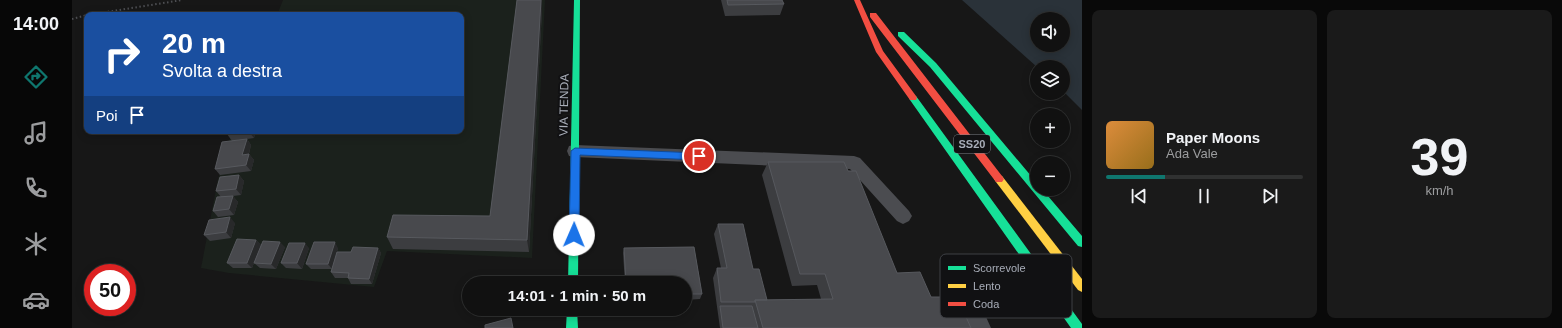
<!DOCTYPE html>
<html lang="it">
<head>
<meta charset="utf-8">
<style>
  :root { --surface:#111; --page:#1a1a1a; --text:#f1f3f6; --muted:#9c9d9f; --line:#303131; --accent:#0f766e }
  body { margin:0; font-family:Helvetica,sans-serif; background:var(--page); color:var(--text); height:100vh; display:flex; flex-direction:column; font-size:15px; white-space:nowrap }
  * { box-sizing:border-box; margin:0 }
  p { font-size:13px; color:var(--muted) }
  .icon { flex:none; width:22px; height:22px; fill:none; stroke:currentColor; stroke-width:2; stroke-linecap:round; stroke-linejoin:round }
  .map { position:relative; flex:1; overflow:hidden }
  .sheet { display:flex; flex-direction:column; gap:10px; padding:10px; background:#090909; width:480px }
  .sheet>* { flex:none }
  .hud { position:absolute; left:12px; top:12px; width:380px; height:122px; border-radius:8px; box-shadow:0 2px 10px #0003,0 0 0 1px var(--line); background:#1a4fa0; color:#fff; overflow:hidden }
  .tools { position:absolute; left:958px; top:12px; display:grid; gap:8px }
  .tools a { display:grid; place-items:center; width:40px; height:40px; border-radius:50%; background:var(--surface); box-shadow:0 2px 10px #0003,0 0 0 1px var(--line); font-size:20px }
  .speed { position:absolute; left:12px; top:264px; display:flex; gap:8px; font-size:20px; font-weight:700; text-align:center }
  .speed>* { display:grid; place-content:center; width:52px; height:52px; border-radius:50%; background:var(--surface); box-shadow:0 2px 10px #0003,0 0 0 1px var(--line); line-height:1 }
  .speed .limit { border:6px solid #d22; background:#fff; color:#111 }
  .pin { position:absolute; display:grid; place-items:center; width:34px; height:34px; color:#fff; margin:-17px; border:2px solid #fff; border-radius:50%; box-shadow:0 1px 4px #0007 }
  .me { position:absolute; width:44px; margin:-22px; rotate:1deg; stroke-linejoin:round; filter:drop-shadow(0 0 3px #0008) }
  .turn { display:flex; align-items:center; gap:14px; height:84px; padding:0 12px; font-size:18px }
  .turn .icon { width:52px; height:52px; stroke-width:2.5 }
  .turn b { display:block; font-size:28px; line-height:34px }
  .then { display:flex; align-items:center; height:38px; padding:0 12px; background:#0003; gap:8px; font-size:15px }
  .sheet .widget { flex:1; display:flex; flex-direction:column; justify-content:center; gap:6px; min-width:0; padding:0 14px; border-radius:8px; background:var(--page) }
  .sheet .dial { align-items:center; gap:0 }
  .dial b { font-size:52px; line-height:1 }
  .song { display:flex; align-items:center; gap:12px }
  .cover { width:48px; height:48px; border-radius:6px; background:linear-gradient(135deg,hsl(30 70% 55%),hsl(40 70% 35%)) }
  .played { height:4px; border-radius:2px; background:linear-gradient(90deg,var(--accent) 30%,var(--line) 30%) }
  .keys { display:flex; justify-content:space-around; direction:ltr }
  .sheet .tiles { flex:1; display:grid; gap:10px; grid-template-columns:repeat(2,1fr) }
  .trip { position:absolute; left:390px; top:276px; width:230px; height:40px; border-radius:20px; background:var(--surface); box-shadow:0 2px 10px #0003,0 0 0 1px var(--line); font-weight:800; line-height:40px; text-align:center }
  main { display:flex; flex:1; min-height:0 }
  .dock { display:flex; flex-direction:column; width:72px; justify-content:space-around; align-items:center; background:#070707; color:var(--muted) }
  .dock .icon { width:28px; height:28px }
  .dock .current { color:var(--accent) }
  .dock b { font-size:18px; color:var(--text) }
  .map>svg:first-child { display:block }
</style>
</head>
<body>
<main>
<nav class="dock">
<b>14:00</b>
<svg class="icon current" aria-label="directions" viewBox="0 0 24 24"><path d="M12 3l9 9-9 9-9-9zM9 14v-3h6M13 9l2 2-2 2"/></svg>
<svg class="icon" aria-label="music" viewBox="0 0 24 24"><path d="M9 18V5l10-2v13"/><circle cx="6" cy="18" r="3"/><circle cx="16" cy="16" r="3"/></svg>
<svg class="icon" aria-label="phone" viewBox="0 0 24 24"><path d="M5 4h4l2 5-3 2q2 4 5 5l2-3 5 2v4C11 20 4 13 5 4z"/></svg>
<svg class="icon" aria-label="climate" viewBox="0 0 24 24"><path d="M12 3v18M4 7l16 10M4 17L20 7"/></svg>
<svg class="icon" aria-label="car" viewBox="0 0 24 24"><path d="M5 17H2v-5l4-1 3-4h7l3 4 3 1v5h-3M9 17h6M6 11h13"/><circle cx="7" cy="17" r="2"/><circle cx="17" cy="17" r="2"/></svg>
</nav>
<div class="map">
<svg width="1010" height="328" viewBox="0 0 1010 328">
  <rect width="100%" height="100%" fill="#171717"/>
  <path fill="#1b211c" d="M 211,0 L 473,0 L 460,258 L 315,251 L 302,287 L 157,273 L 129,268 L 146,179 L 160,131 L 389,131 L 389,15 L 205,15 Z"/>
  <path fill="#2a3239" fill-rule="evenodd" d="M 890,0 L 1010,0 L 1010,110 L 991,91 L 991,67 L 965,67 ZM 965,19 L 991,19 L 991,45 L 965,45 Z"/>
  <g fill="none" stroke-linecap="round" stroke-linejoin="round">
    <path stroke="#4d4e52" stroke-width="2" stroke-dasharray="1.5 2.5" stroke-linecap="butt" d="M 16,15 L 110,0
      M 0,19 L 15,15"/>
    <path fill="#4b4c50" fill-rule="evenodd" d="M 503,145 L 782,156 L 788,158 L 837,211 L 840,216 L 837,221 L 831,224 L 825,221 L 778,169 L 503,157 L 497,156 L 495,151 L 497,146 Z
      M 899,296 L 906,299 L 919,328 L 898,328 L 889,306 L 892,299 Z"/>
    <path fill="#16e098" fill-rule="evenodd" d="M 502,0 L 508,0 L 506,283 L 496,283 Z
      M 826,32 L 832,32 L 864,63 L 965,183 L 965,189 L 970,189 L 1010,236 L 1010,247 L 1006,246 L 858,67 L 826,36 Z
      M 841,95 L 844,96 L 1010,324 L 1010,328 L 999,328 L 838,100 L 837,98 L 838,96 Z
      M 495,309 L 505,309 L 506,328 L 494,328 Z"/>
    <path fill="#ffcf43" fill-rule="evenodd" d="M 927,175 L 930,176 L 1010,279 L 1010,292 L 1006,290 L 924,182 L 922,179 L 924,176 Z"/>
    <path fill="#f24e42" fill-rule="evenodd" d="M 782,0 L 788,0 L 811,51 L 844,96 L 845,98 L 844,100 L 838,100 L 804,52 Z
      M 798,13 L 804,13 L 930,176 L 932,179 L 930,182 L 924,182 L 798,17 Z"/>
  </g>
  <path fill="#3c3d40" d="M 445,0 L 470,0 L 470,10 L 457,252 L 321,249 L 315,237 L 418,216 Z
    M 649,0 L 710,0 L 712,4 L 708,15 L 653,16 Z
    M 184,131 L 182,138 L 175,139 L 179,145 L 177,154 L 182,160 L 179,171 L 148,175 L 143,169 L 160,141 L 155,134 Z
    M 696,162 L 776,171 L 825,273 L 859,297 L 899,328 L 648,328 L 641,278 L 645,268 L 649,268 L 642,234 L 646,224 L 681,269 L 695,300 L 749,299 L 745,285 L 720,286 L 690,175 Z
    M 167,175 L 172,181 L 169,195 L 161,196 L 166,202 L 162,215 L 146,217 L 141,211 L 149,197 L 144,191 Z
    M 163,223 L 159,238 L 138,241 L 132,235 Z
    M 184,240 L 189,245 L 213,247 L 204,269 L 188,268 L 182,263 L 180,268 L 161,268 L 155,263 Z
    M 622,247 L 630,294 L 628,299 L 613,300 L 613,283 L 553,283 L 551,253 L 552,248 Z
    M 237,248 L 230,269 L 214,268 L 209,263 Z
    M 266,248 L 264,255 L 306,248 L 309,253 L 300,284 L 279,284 L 276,278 L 263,278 L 259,272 L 260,269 L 239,269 L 234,264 Z"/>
  <path fill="#28292a" d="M 469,0 L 470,0 L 470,10 L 457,252 L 455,240 Z
    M 177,131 L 184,131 L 182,138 L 177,132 Z
    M 175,139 L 179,145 L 175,161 L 170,155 Z
    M 177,154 L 182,160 L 179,171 L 174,165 Z
    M 167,175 L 172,181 L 169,195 L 164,189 Z
    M 161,196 L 166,202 L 162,215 L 157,209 Z
    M 158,217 L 163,223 L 159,238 L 154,232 Z
    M 184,240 L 189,245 L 180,268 L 175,263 Z
    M 208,242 L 213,247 L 204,269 L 199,264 Z
    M 263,242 L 266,248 L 260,269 L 256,264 Z
    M 233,243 L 237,248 L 230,269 L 225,263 Z
    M 306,248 L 309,253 L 300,284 L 297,279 Z"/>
  <path fill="#48494d" stroke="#57595e" d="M 445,0 L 469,0 L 455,240 L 315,237 L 321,215 L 418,216 Z
    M 655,0 L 710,0 L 712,4 L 656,5 Z
    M 156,131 L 177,131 L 177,132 L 155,134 Z
    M 175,139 L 170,155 L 177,154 L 174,165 L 143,169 L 150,142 Z
    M 696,162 L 772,162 L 776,171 L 784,171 L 825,273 L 848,272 L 859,297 L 885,297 L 899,328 L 691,328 L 683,300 L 761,299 L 753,274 L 728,274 Z
    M 167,175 L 164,189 L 144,191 L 148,177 Z
    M 161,196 L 157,209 L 141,211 L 145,197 Z
    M 158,217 L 154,232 L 132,235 L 137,220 Z
    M 646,224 L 671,224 L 681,269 L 687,269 L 695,300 L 683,300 L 683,302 L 649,302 L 645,268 L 655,268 Z
    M 165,239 L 184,240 L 175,263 L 155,263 Z
    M 191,241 L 208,242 L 199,264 L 182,263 Z
    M 242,242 L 263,242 L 256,264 L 234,264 Z
    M 217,243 L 233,243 L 225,263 L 209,263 Z
    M 281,247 L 306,248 L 297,279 L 276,278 L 277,273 L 259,272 L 265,252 L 279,252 Z
    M 622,247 L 630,294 L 613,294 L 613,283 L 554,283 L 552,248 Z
    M 648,306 L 680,306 L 686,328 L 651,328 Z
    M 439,318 L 441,328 L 413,328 L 413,325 Z"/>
  <path fill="#1a73e8" stroke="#114b97" d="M 503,148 L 627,153 L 632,156 L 627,160 L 508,155 L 507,235 L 505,238 L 502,239 L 498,238 L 497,235 L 499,151 Z"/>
  <g text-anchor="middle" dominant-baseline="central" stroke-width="4" stroke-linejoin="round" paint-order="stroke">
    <rect fill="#111113" stroke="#7b7e86" stroke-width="1" x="882" y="135" width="36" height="18" rx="3"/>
    <g font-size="11" font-weight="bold" fill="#a8adb8">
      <text x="900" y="144">SS20</text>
    </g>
    <g font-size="12" fill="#a8adb8" stroke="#111113">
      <text transform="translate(492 105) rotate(-89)">VIA TENDA</text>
    </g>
  </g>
  <rect x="868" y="254" width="132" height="64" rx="6" fill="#111113" stroke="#3e4045" stroke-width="1"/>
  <rect x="876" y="266" width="18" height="4" fill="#16e098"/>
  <rect x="876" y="284" width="18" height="4" fill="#ffcf43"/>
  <rect x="876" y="302" width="18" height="4" fill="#f24e42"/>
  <g font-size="11" fill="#a8adb8">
    <text x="901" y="272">Scorrevole</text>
    <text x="901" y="290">Lento</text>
    <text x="901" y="308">Coda</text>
  </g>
</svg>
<div class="tools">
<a><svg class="icon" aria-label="sound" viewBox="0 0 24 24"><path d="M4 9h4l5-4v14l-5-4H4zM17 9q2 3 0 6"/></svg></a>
<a><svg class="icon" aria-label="layers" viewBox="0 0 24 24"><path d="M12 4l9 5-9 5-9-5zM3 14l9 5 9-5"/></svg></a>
<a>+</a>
<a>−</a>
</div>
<div class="speed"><div class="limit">50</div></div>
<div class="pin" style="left:627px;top:156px;background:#d93025"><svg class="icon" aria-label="arrive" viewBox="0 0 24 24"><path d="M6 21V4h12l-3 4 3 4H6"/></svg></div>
<svg class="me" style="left:502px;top:235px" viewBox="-20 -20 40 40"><circle r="19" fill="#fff"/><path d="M0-13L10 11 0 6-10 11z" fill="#1a73e8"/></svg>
<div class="trip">14:01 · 1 min · 50 m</div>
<div class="hud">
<div class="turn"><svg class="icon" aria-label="right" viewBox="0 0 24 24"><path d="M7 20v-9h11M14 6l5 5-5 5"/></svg><div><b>20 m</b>Svolta a destra</div></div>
<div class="then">Poi<svg class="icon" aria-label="arrive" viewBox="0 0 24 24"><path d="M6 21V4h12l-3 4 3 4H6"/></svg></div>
</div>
</div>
<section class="sheet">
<div class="tiles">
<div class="widget">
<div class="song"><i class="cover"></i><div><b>Paper Moons</b><p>Ada Vale</p></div></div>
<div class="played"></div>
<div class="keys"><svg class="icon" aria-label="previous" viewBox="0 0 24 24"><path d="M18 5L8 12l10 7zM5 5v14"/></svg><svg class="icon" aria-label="pause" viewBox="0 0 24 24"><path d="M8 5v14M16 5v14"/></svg><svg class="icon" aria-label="next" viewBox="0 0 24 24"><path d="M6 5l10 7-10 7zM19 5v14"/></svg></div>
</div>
<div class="widget dial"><b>39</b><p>km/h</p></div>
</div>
</section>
</main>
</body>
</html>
